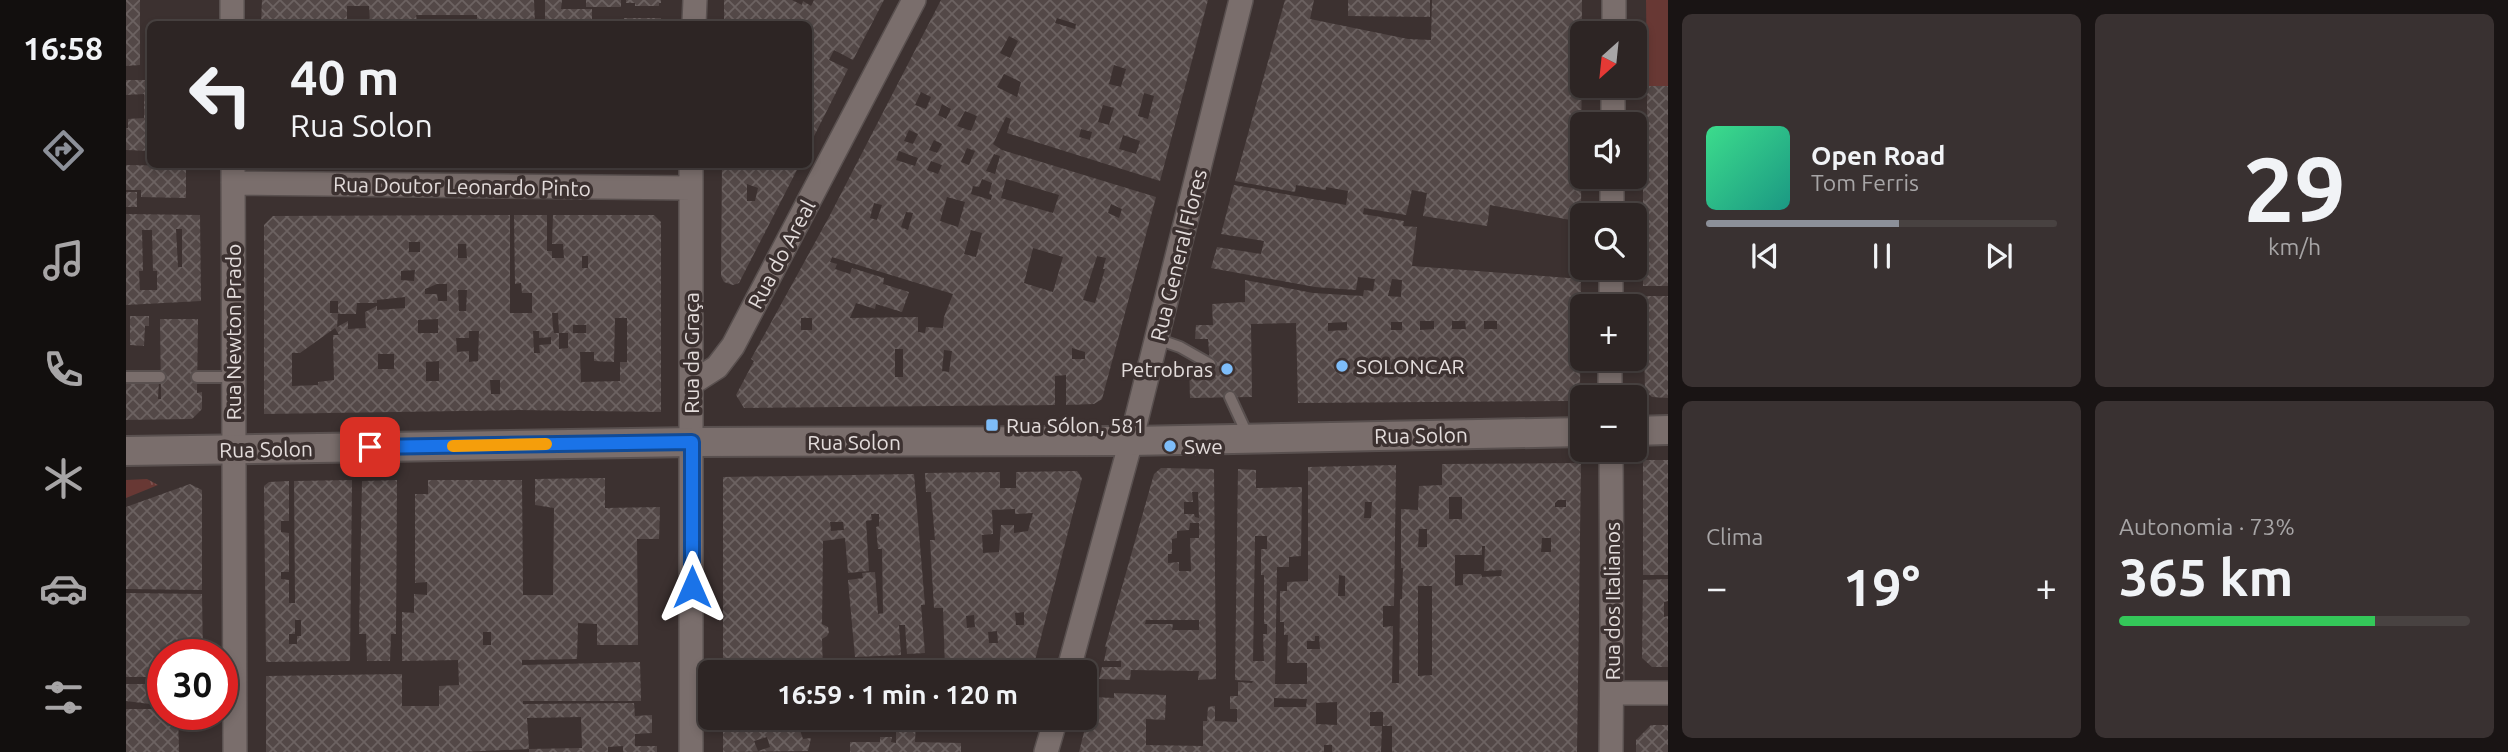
<!DOCTYPE html>
<html lang="pt">
<head>
<meta charset="utf-8">
<style>
  :root { --surface:#2d2524; --page:#393131; --text:#f1f3f6; --muted:#a7a5a6; --line:#484241; --accent:#8c9099 }
  body { margin:0; font-family:Ubuntu,sans-serif; background:var(--page); color:var(--text); height:100vh; display:flex; flex-direction:column; font-size:26px; white-space:nowrap }
  * { box-sizing:border-box; margin:0 }
  p { font-size:23px; color:var(--muted) }
  .icon { flex:none; width:38px; height:38px; fill:none; stroke:currentColor; stroke-width:2; stroke-linecap:round; stroke-linejoin:round }
  .map { position:relative; flex:1; overflow:hidden }
  .details { display:flex; flex-direction:column; gap:14px; padding:14px; background:#191414; width:840px }
  .details>* { flex:none }
  .top-card { position:absolute; left:21px; top:21px; width:665px; height:147px; border-radius:10px; box-shadow:0 4px 10px #0003,0 0 0 2px var(--line); background:#2d2524; color:var(--text); overflow:hidden }
  .needle { width:46px; rotate:207deg }
  .tools { position:absolute; left:1444px; top:21px; display:grid; gap:14px }
  .tools a { display:grid; place-items:center; width:77px; height:77px; border-radius:10px; background:var(--surface); box-shadow:0 4px 10px #0003,0 0 0 2px var(--line); font-size:35px }
  .speed { position:absolute; left:21px; top:639px; display:flex; gap:14px; font-size:35px; font-weight:700; text-align:center }
  .speed>* { display:grid; place-content:center; width:91px; height:91px; border-radius:50%; background:var(--surface); box-shadow:0 4px 10px #0003,0 0 0 2px var(--line); line-height:1 }
  .speed .limit { border:10px solid #d22; background:#fff; color:#111 }
  .pin { position:absolute; display:grid; place-items:center; width:60px; height:60px; color:#fff; margin:-30px; border-radius:14px; box-shadow:0 4px 10px #0006 }
  .me { position:absolute; width:77px; margin:-38px; rotate:0deg; stroke-linejoin:round; filter:drop-shadow(0 0 5px #0008) }
  .turn { display:flex; align-items:center; gap:24px; height:147px; padding:0 28px; font-size:32px }
  .turn .icon { width:91px; height:91px; stroke-width:2.5 }
  .turn b { display:block; font-size:49px; line-height:60px }
  .big { font-size:52px; font-weight:700; line-height:1.1 }
  .details .card { flex:1; display:flex; flex-direction:column; justify-content:center; gap:10px; min-width:0; padding:0 24px; border-radius:10px; background:var(--page) }
  .details .dial { align-items:center; gap:0 }
  .dial b { font-size:91px; line-height:1 }
  .song { display:flex; align-items:center; gap:21px }
  .cover { width:84px; height:84px; border-radius:10px; background:linear-gradient(135deg,hsl(150 70% 55%),hsl(170 70% 35%)) }
  .played { height:7px; border-radius:4px; background:linear-gradient(90deg,var(--accent) 55%,var(--line) 55%) }
  .keys { display:flex; justify-content:space-around; direction:ltr }
  .heat { display:flex; justify-content:space-between; align-items:center; font-size:38px; direction:ltr }
  .charge { height:10px; border-radius:5px; background:linear-gradient(90deg,#34c759 73%,var(--line) 0) }
  .details .tiles { flex:1; display:grid; gap:14px; grid-template-columns:repeat(2,1fr) }
  .trip { position:absolute; left:572px; top:660px; width:399px; height:70px; border-radius:10px; background:var(--surface); box-shadow:0 4px 10px #0003,0 0 0 2px var(--line); font-weight:700; line-height:70px; text-align:center }
  main { display:flex; flex:1; min-height:0 }
  .tabs { display:flex; flex-direction:column; width:126px; justify-content:space-around; align-items:center; background:#120f0e; color:var(--muted) }
  .tabs .icon { width:49px; height:49px }
  .tabs .active { color:var(--accent) }
  .tabs b { font-size:32px; color:var(--text) }
  .map>svg:first-child { display:block }
</style>
</head>
<body>
<main>
<nav class="tabs">
<b>16:58</b>
<svg class="icon active" aria-label="directions" viewBox="0 0 24 24"><path d="M12 3l9 9-9 9-9-9zM9 14v-3h6M13 9l2 2-2 2"/></svg>
<svg class="icon" aria-label="music" viewBox="0 0 24 24"><path d="M9 18V5l10-2v13"/><circle cx="6" cy="18" r="3"/><circle cx="16" cy="16" r="3"/></svg>
<svg class="icon" aria-label="phone" viewBox="0 0 24 24"><path d="M5 4h4l2 5-3 2q2 4 5 5l2-3 5 2v4C11 20 4 13 5 4z"/></svg>
<svg class="icon" aria-label="climate" viewBox="0 0 24 24"><path d="M12 3v18M4 7l16 10M4 17L20 7"/></svg>
<svg class="icon" aria-label="car" viewBox="0 0 24 24"><path d="M5 17H2v-5l4-1 3-4h7l3 4 3 1v5h-3M9 17h6M6 11h13"/><circle cx="7" cy="17" r="2"/><circle cx="17" cy="17" r="2"/></svg>
<svg class="icon" aria-label="filters" viewBox="0 0 24 24"><path d="M4 7h16M4 17h16"/><circle cx="9" cy="7" r="2"/><circle cx="15" cy="17" r="2"/></svg>
</nav>
<div class="map">
<svg width="1542" height="752" viewBox="0 0 1542 752">
  <defs>
    <pattern id="park-tufts" width="24" height="20" patternUnits="userSpaceOnUse" patternTransform="scale(1.75)"><rect width="24" height="20" fill="#683834"/><path d="M3 7l-1-3M5 7V3M7 7l1-3M15 17l-1-3M17 17v-4M19 17l1-3" fill="none" stroke="#7d5451"/></pattern>
    <pattern id="building-cross-hatch" width="8" height="8" patternUnits="userSpaceOnUse" patternTransform="scale(1.75)"><rect width="8" height="8" fill="#534847"/><path d="M0 0l8 8M0 8l8-8" fill="none" stroke="#6c6261"/></pattern>
  </defs>
  <rect width="100%" height="100%" fill="#3c3130"/>
  <path fill="url(#park-tufts)" d="M 21,479 L 32,485 L 0,498 L 0,480 Z"/>
  <path fill="#683834" d="M 1520,0 L 1542,0 L 1542,86 L 1521,86 Z"/>
  <path fill="url(#building-cross-hatch)" fill-rule="evenodd" d="M 0,0 L 14,0 L 14,65 L 0,66 Z
    M 136,0 L 408,0 L 409,24 L 330,24 L 330,21 L 351,21 L 351,15 L 290,15 L 291,22 L 304,22 L 304,24 L 244,24 L 243,6 L 221,6 L 221,24 L 135,24 Z
    M 419,0 L 436,0 L 435,9 L 466,9 L 466,24 L 419,24 Z
    M 460,0 L 495,0 L 495,7 L 460,7 Z
    M 500,0 L 535,0 L 535,3 L 533,3 L 533,6 L 509,6 L 509,3 L 500,3 Z
    M 598,0 L 666,0 L 676,5 L 677,1 L 685,6 L 688,0 L 758,0 L 727,60 L 708,50 L 703,60 L 722,69 L 682,148 L 682,24 L 598,24 Z
    M 815,0 L 1082,0 L 1034,181 L 881,133 L 885,119 L 880,117 L 867,144 L 876,150 L 1030,197 L 976,399 L 968,404 L 940,405 L 940,375 L 929,376 L 929,405 L 618,408 L 610,395 L 628,361 L 625,359 L 703,217 ZM 931,18 L 950,24 L 949,29 L 929,23 ZM 883,36 L 892,41 L 884,58 L 874,53 ZM 988,65 L 1000,69 L 995,87 L 983,84 ZM 878,74 L 895,82 L 891,97 L 871,87 ZM 795,92 L 805,97 L 800,109 L 789,105 ZM 1018,93 L 1028,96 L 1022,119 L 1012,116 ZM 816,104 L 825,109 L 820,119 L 812,115 ZM 977,105 L 988,108 L 983,125 L 972,122 ZM 839,111 L 851,116 L 845,131 L 831,126 ZM 955,129 L 966,132 L 964,140 L 953,137 ZM 783,130 L 792,134 L 787,144 L 778,141 ZM 997,135 L 1014,141 L 1010,154 L 993,149 ZM 808,140 L 816,144 L 811,153 L 803,150 ZM 841,148 L 849,151 L 843,165 L 835,162 ZM 773,151 L 792,158 L 789,166 L 770,160 ZM 868,154 L 874,156 L 869,174 L 860,171 ZM 805,161 L 816,165 L 812,174 L 801,170 ZM 856,179 L 866,183 L 863,194 L 866,195 L 865,200 L 845,194 L 847,186 L 853,187 ZM 880,179 L 933,195 L 927,213 L 875,198 ZM 821,197 L 839,202 L 832,227 L 814,221 ZM 748,203 L 756,205 L 751,220 L 744,218 ZM 985,204 L 996,209 L 993,218 L 982,213 ZM 780,212 L 787,213 L 782,230 L 775,227 ZM 845,230 L 856,233 L 850,257 L 838,254 ZM 907,248 L 937,257 L 927,292 L 898,283 ZM 971,256 L 980,258 L 977,269 L 979,269 L 969,303 L 957,300 ZM 706,257 L 827,294 L 818,317 L 817,328 L 800,327 L 799,333 L 792,332 L 792,317 L 724,318 L 730,303 L 749,309 L 750,304 L 776,312 L 783,292 L 757,284 L 758,278 L 726,268 L 724,274 L 709,269 L 711,264 L 704,262 ZM 675,318 L 686,318 L 686,330 L 675,330 ZM 946,348 L 959,352 L 959,359 L 946,359 ZM 769,349 L 777,349 L 777,377 L 769,377 ZM 818,350 L 826,351 L 823,372 L 816,371 Z
    M 1159,0 L 1188,0 L 1184,19 L 1282,39 L 1305,40 L 1306,0 L 1456,0 L 1455,222 L 1364,205 L 1361,226 L 1297,216 L 1301,193 L 1286,190 L 1280,215 L 1238,208 L 1237,214 L 1278,221 L 1277,226 L 1291,227 L 1286,266 L 1455,279 L 1454,391 L 1444,401 L 1172,403 L 1170,323 L 1125,324 L 1126,397 L 1064,398 L 1063,365 L 1084,364 L 1082,339 L 1069,339 L 1070,325 L 1087,325 L 1086,304 L 1119,302 L 1119,280 L 1187,293 L 1237,296 L 1238,290 L 1247,291 L 1249,279 L 1232,277 L 1230,290 L 1189,287 L 1085,268 L 1091,247 L 1135,254 L 1138,241 L 1095,234 L 1108,185 L 1220,205 L 1222,191 L 1200,187 L 1200,190 L 1170,185 L 1169,192 L 1109,181 ZM 1266,279 L 1276,280 L 1275,297 L 1262,296 ZM 1294,321 L 1308,321 L 1308,329 L 1294,330 ZM 1326,321 L 1339,321 L 1340,329 L 1326,329 ZM 1358,321 L 1371,321 L 1371,329 L 1358,329 ZM 1221,322 L 1221,330 L 1202,331 L 1202,323 ZM 1265,322 L 1276,322 L 1276,330 L 1265,330 Z
    M 1222,0 L 1304,0 L 1304,17 L 1222,16 Z
    M 498,18 L 535,18 L 535,24 L 498,24 Z
    M 0,80 L 24,80 L 24,151 L 0,150 L 0,128 L 2,128 L 2,119 L 18,118 L 18,94 L 0,95 Z
    M 1521,86 L 1542,86 L 1542,286 L 1517,286 L 1517,173 L 1521,173 Z
    M 596,164 L 674,164 L 613,283 L 607,285 L 598,282 L 595,276 ZM 621,184 L 632,188 L 629,201 L 621,201 Z
    M 0,165 L 60,166 L 60,198 L 15,197 L 15,190 L 0,190 Z
    M 0,192 L 11,192 L 11,207 L 0,207 Z
    M 0,214 L 74,215 L 75,301 L 0,305 ZM 50,229 L 56,229 L 56,267 L 52,267 ZM 16,230 L 26,230 L 27,271 L 31,271 L 31,290 L 14,290 L 13,271 L 17,271 Z
    M 384,215 L 384,313 L 406,313 L 406,293 L 396,293 L 395,283 L 389,284 L 388,215 L 421,215 L 421,251 L 426,251 L 426,258 L 438,258 L 437,244 L 426,244 L 427,215 L 528,215 L 535,222 L 535,412 L 393,410 L 138,414 L 138,225 L 147,216 ZM 283,242 L 294,242 L 294,252 L 283,252 ZM 332,244 L 340,244 L 341,258 L 332,258 ZM 456,256 L 462,256 L 462,268 L 456,268 ZM 289,270 L 288,281 L 275,280 L 275,271 ZM 311,284 L 321,284 L 321,301 L 312,301 L 311,294 L 299,294 L 299,289 ZM 332,290 L 341,290 L 340,311 L 333,311 ZM 279,297 L 279,308 L 251,310 L 251,306 L 239,312 L 240,328 L 222,329 L 222,321 L 211,327 L 212,313 L 204,313 L 204,301 L 212,301 L 212,314 L 230,314 L 231,303 L 251,303 L 251,300 ZM 426,313 L 432,313 L 433,333 L 428,333 L 427,328 ZM 489,318 L 501,318 L 501,362 L 494,362 L 494,381 L 455,382 L 454,352 L 468,352 L 468,361 L 488,362 ZM 312,319 L 312,333 L 292,333 L 292,320 ZM 447,325 L 460,325 L 460,333 L 447,333 ZM 209,328 L 213,335 L 207,335 L 208,380 L 192,382 L 192,385 L 166,386 L 166,353 L 174,353 ZM 343,331 L 353,331 L 352,361 L 343,362 L 343,351 L 331,352 L 330,338 L 343,338 ZM 407,331 L 413,331 L 413,338 L 425,337 L 425,344 L 413,345 L 414,353 L 408,353 ZM 433,333 L 442,333 L 442,348 L 433,349 ZM 252,354 L 268,354 L 268,369 L 252,369 ZM 313,361 L 313,381 L 300,381 L 300,362 ZM 364,380 L 374,380 L 374,394 L 365,394 Z
    M 1517,296 L 1542,296 L 1542,398 L 1526,397 L 1519,391 Z
    M 4,316 L 23,316 L 23,326 L 19,326 L 18,346 L 4,345 Z
    M 34,319 L 72,319 L 71,393 L 76,392 L 76,409 L 66,419 L 0,420 L 0,380 L 33,381 L 32,399 L 35,399 Z
    M 1517,460 L 1542,460 L 1542,575 L 1517,575 Z
    M 1455,463 L 1451,752 L 1266,752 L 1266,726 L 1257,726 L 1257,712 L 1244,712 L 1244,726 L 1256,726 L 1255,752 L 1206,752 L 1206,745 L 1198,745 L 1198,752 L 953,752 L 967,697 L 988,698 L 988,693 L 1040,695 L 1039,720 L 1020,719 L 1020,745 L 1077,746 L 1077,721 L 1081,721 L 1082,707 L 1089,706 L 1089,721 L 1111,722 L 1111,709 L 1104,709 L 1104,696 L 1112,696 L 1112,682 L 1126,683 L 1127,681 L 1109,680 L 1112,469 L 1130,470 L 1130,488 L 1176,487 L 1175,556 L 1163,557 L 1163,567 L 1151,567 L 1149,684 L 1181,684 L 1181,663 L 1161,663 L 1162,635 L 1158,635 L 1158,622 L 1154,622 L 1154,591 L 1161,591 L 1161,582 L 1182,581 L 1182,467 L 1270,465 L 1268,606 L 1257,606 L 1257,627 L 1267,626 L 1266,683 L 1273,683 L 1274,599 L 1276,599 L 1277,568 L 1275,568 L 1275,509 L 1292,510 L 1293,486 L 1316,485 L 1316,464 ZM 1323,497 L 1336,497 L 1336,519 L 1323,519 ZM 1432,500 L 1440,500 L 1440,507 L 1429,507 L 1429,503 ZM 1239,502 L 1246,502 L 1245,518 L 1238,518 ZM 1293,529 L 1301,529 L 1301,547 L 1292,547 ZM 1129,536 L 1141,536 L 1141,549 L 1135,549 L 1135,575 L 1138,575 L 1138,624 L 1141,624 L 1141,634 L 1137,634 L 1138,661 L 1127,661 ZM 1416,538 L 1425,538 L 1425,552 L 1415,552 ZM 1356,546 L 1359,546 L 1358,571 L 1376,570 L 1375,576 L 1356,577 L 1355,574 L 1337,574 L 1337,585 L 1329,586 L 1329,555 L 1356,555 ZM 1213,575 L 1219,576 L 1219,596 L 1212,596 ZM 1292,586 L 1306,586 L 1306,675 L 1292,676 ZM 1189,636 L 1193,636 L 1194,649 L 1181,649 L 1181,641 L 1189,641 ZM 1148,698 L 1181,699 L 1180,707 L 1148,707 ZM 1211,702 L 1211,725 L 1190,724 L 1190,703 Z
    M 1035,468 L 1088,469 L 1090,679 L 1072,680 L 1073,671 L 1005,670 L 1004,680 L 973,679 L 976,667 L 995,667 L 995,661 L 978,661 L 981,647 L 979,647 L 1028,474 ZM 1066,492 L 1072,492 L 1073,518 L 1069,517 L 1068,514 L 1058,514 L 1058,502 L 1067,502 ZM 1064,523 L 1073,523 L 1073,538 L 1064,538 L 1065,571 L 1053,571 L 1053,562 L 1042,563 L 1042,554 L 1046,554 L 1046,539 L 1051,538 L 1051,531 L 1063,530 ZM 1020,620 L 1073,620 L 1073,630 L 1046,630 L 1047,624 L 1019,624 Z
    M 951,471 L 956,478 L 906,672 L 852,672 L 852,670 L 819,669 L 817,608 L 808,608 L 804,540 L 809,540 L 805,492 L 800,492 L 799,473 L 874,472 L 874,488 L 890,488 L 890,472 ZM 889,509 L 889,514 L 907,513 L 902,531 L 888,533 L 888,525 L 875,525 L 873,552 L 857,553 L 856,535 L 867,534 L 866,510 ZM 898,612 L 898,625 L 890,625 L 889,613 ZM 848,615 L 849,627 L 841,628 L 840,616 ZM 871,631 L 872,643 L 863,643 L 862,632 Z
    M 788,474 L 799,605 L 795,605 L 799,653 L 781,654 L 779,625 L 773,625 L 775,655 L 729,657 L 722,580 L 737,578 L 736,573 L 749,572 L 752,614 L 757,613 L 756,549 L 752,549 L 750,527 L 753,526 L 753,514 L 745,514 L 746,520 L 740,521 L 743,571 L 722,573 L 719,538 L 697,541 L 696,624 L 702,627 L 703,632 L 701,636 L 696,639 L 697,672 L 597,672 L 597,477 ZM 704,522 L 717,522 L 718,530 L 705,531 Z
    M 479,478 L 479,508 L 534,507 L 533,539 L 511,539 L 512,645 L 471,645 L 471,624 L 452,623 L 451,659 L 396,660 L 396,665 L 514,662 L 515,701 L 397,701 L 397,704 L 508,703 L 509,716 L 526,715 L 526,733 L 509,734 L 509,746 L 531,746 L 531,752 L 497,752 L 497,746 L 482,747 L 482,752 L 403,752 L 403,749 L 456,748 L 455,717 L 401,718 L 403,749 L 334,752 L 140,752 L 140,676 L 276,674 L 276,706 L 313,706 L 313,686 L 333,685 L 332,660 L 276,661 L 276,612 L 288,613 L 288,594 L 301,595 L 301,582 L 289,583 L 289,494 L 302,494 L 302,480 L 396,480 L 397,595 L 427,595 L 428,508 L 409,505 L 409,479 ZM 357,632 L 365,632 L 365,645 L 357,645 Z
    M 226,480 L 224,661 L 140,662 L 138,486 L 143,482 L 163,481 L 163,521 L 155,521 L 155,532 L 163,533 L 163,572 L 155,572 L 155,579 L 163,580 L 163,603 L 169,603 L 168,481 ZM 169,620 L 175,620 L 175,636 L 171,636 L 171,644 L 163,644 L 163,634 L 169,634 Z
    M 271,480 L 270,634 L 265,634 L 264,661 L 241,661 L 240,634 L 233,634 L 236,481 Z
    M 64,484 L 76,490 L 76,590 L 0,589 L 0,507 Z
    M 1542,579 L 1542,601 L 1538,602 L 1538,617 L 1542,616 L 1542,667 L 1526,667 L 1516,658 L 1517,580 Z
    M 0,593 L 76,594 L 77,654 L 37,654 L 37,677 L 0,677 Z
    M 0,684 L 37,684 L 37,702 L 32,702 L 32,705 L 0,701 Z
    M 0,709 L 37,709 L 37,714 L 52,714 L 53,752 L 0,752 Z
    M 637,718 L 647,718 L 650,728 L 656,726 L 654,718 L 682,718 L 683,724 L 673,727 L 677,739 L 685,738 L 682,751 L 597,752 L 597,731 ZM 641,737 L 644,747 L 632,751 L 628,741 Z
    M 770,718 L 790,718 L 789,742 L 835,743 L 835,752 L 724,752 L 724,742 L 754,742 L 754,737 L 766,737 L 765,742 L 770,743 Z
    M 1525,725 L 1542,725 L 1542,752 L 1510,752 L 1510,740 Z"/>
  <g fill="none" stroke-linecap="round" stroke-linejoin="round">
    <g stroke="#59504f" stroke-width="14">
      <path id="service" d="M 1031,339 L 1054,347 L 1084,364
        M 0,377 L 34,377
        M 71,377 L 107,377
        M 1104,397 L 1122,436"/>
    </g>
    <g stroke="#59504f" stroke-width="26">
      <path id="minor" d="M 106,0 L 106,24
        M 568,24 L 569,0
        M 1488,33 L 1488,0
        M 1487,124 L 1487,86
        M 107,164 L 109,752
        M 565,164 L 565,752
        M 107,183 L 565,188
        M 1486,215 L 1486,177
        M 1485,306 L 1485,268
        M 566,383 L 591,367 L 607,346 L 788,0
        M 1484,397 L 1484,359
        M 942,672 L 1005,441 L 1115,0
        M 1486,693 L 1542,693
        M 920,752 L 930,718
        M 1485,752 L 1486,631 L 1485,450"/>
    </g>
    <g stroke="#59504f" stroke-width="32">
      <path id="tertiary" d="M 1508,431 L 1542,430
        M 0,451 L 566,442 L 1005,441 L 1456,432"/>
    </g>
    <use href="#service" stroke="#7a6e6c" stroke-width="10"/>
    <use href="#minor" stroke="#7a6e6c" stroke-width="23"/>
    <use href="#tertiary" stroke="#7a6e6c" stroke-width="28"/>
  </g>
  <g fill="none" stroke-linecap="round" stroke-linejoin="round">
    <g stroke="#114b97" stroke-width="18">
      <path id="route" d="M 244,447 L 566,442 L 566,587"/>
    </g>
    <use href="#route" stroke="#1a73e8" stroke-width="12"/>
    <path stroke="#f59e0b" stroke-width="12" d="M 327,446 L 420,444"/>
  </g>
  <g fill="#7ebdf9" stroke="#3c3130" stroke-width="2.5">
    <circle cx="1216" cy="366" r="7"/>
    <circle cx="1101" cy="369" r="7"/>
    <rect x="859" y="418" width="14" height="14" rx="3.5"/>
    <circle cx="1044" cy="446" r="7"/>
  </g>
  <g text-anchor="middle" dominant-baseline="central" stroke-width="7" stroke-linejoin="round" paint-order="stroke">
    <g font-size="21" fill="#e3dcdb" stroke="#3c3130">
      <text transform="translate(336 186) rotate(1)">Rua Doutor Leonardo Pinto</text>
      <text transform="translate(655 254) rotate(-62)">Rua do Areal</text>
      <text transform="translate(1052 255) rotate(-76)">Rua General Flores</text>
      <text transform="translate(107 332) rotate(-90)">Rua Newton Prado</text>
      <text transform="translate(565 353) rotate(-90)">Rua da Graça</text>
      <text transform="translate(1295 435) rotate(-1)">Rua Solon</text>
      <text x="728" y="442">Rua Solon</text>
      <text transform="translate(140 449) rotate(-1)">Rua Solon</text>
      <text transform="translate(1486 601) rotate(-90)">Rua dos Italianos</text>
    </g>
    <g font-size="21" fill="#e3dcdb" stroke="#3c3130" text-anchor="start">
      <text x="1230" y="366">SOLONCAR</text>
      <text x="1087" y="369" text-anchor="end">Petrobras</text>
      <text x="880" y="425">Rua Sólon, 581</text>
      <text x="1058" y="446">Swe</text>
    </g>
  </g>
</svg>
<div class="tools">
<a><svg class="needle" viewBox="-14 -14 28 28"><path d="M0-13l5 13h-10z" fill="#e53935"/><path d="M0 13l5-13h-10z" fill="#a7a5a6"/></svg></a>
<a><svg class="icon" aria-label="sound" viewBox="0 0 24 24"><path d="M4 9h4l5-4v14l-5-4H4zM17 9q2 3 0 6"/></svg></a>
<a><svg class="icon" aria-label="search" viewBox="0 0 24 24"><circle cx="10" cy="10" r="6"/><path d="M15 15l6 6"/></svg></a>
<a>+</a>
<a>−</a>
</div>
<div class="speed"><div class="limit">30</div></div>
<div class="pin" style="left:244px;top:447px;background:#d93025"><svg class="icon" aria-label="arrive" viewBox="0 0 24 24"><path d="M6 21V4h12l-3 4 3 4H6"/></svg></div>
<svg class="me" style="left:566px;top:587px" viewBox="-20 -20 40 40"><path d="M0-17L14 15 0 8-14 15z" fill="#1a73e8" stroke="#fff" stroke-width="4"/></svg>
<div class="trip">16:59 · 1 min · 120 m</div>
<div class="top-card">
<div class="turn"><svg class="icon" aria-label="left" viewBox="0 0 24 24"><path d="M17 20v-9H6M10 6l-5 5 5 5"/></svg><div><b>40 m</b>Rua Solon</div></div>
</div>
</div>
<section class="details">
<div class="tiles">
<div class="card">
<div class="song"><i class="cover"></i><div><b>Open Road</b><p>Tom Ferris</p></div></div>
<div class="played"></div>
<div class="keys"><svg class="icon" aria-label="previous" viewBox="0 0 24 24"><path d="M18 5L8 12l10 7zM5 5v14"/></svg><svg class="icon" aria-label="pause" viewBox="0 0 24 24"><path d="M8 5v14M16 5v14"/></svg><svg class="icon" aria-label="next" viewBox="0 0 24 24"><path d="M6 5l10 7-10 7zM19 5v14"/></svg></div>
</div>
<div class="card dial"><b>29</b><p>km/h</p></div>
<div class="card"><p>Clima</p>
<div class="heat"><a>−</a><b class="big">19°</b><a>+</a></div>
</div>
<div class="card"><p>Autonomia · 73%</p><b class="big">365 km</b><div class="charge"></div></div>
</div>
</section>
</main>
</body>
</html>
